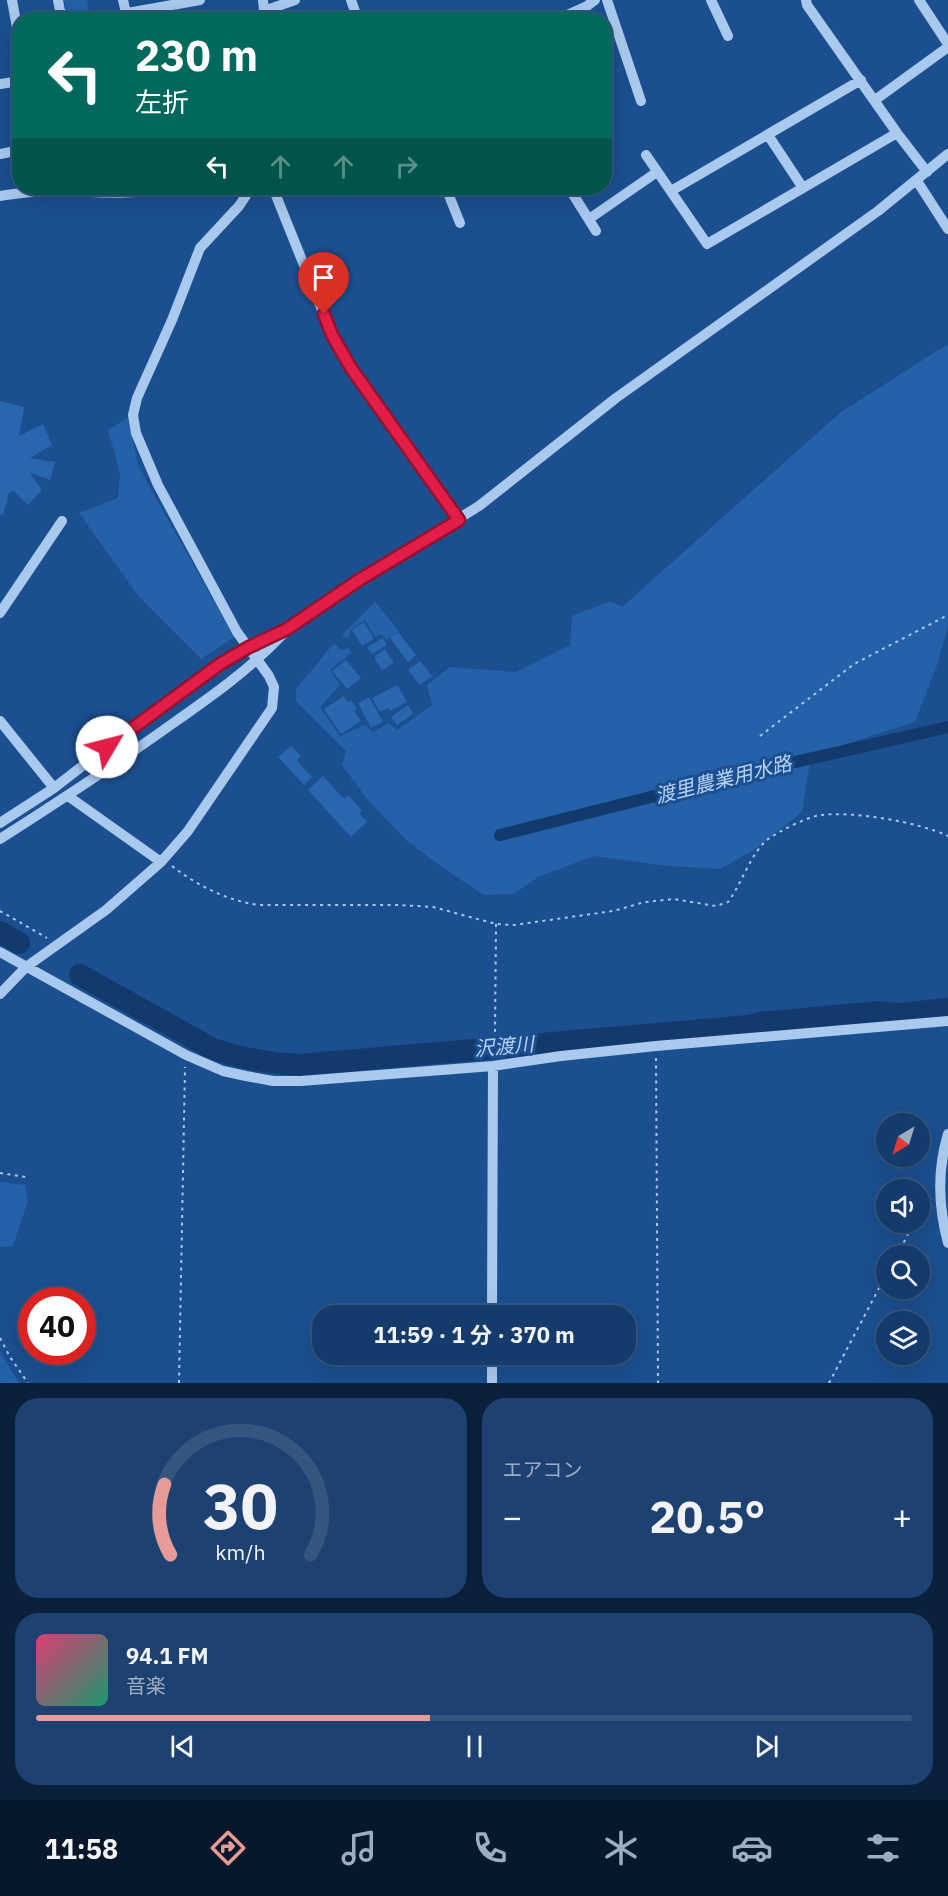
<!DOCTYPE html>
<html lang="ja">
<head>
<meta charset="utf-8">
<style>
  :root { --surface:#143b6b; --page:#1d4271; --text:#f1f3f6; --muted:#9dadc1; --line:#33557e; --accent:#e69b98 }
  body { margin:0; font-family:"IBM Plex Sans","Noto Sans JP",sans-serif; background:var(--page); color:var(--text); height:100vh; display:flex; flex-direction:column; font-size:22px; white-space:nowrap }
  * { box-sizing:border-box; margin:0 }
  p { font-size:20px; color:var(--muted) }
  .icon { flex:none; width:33px; height:33px; fill:none; stroke:currentColor; stroke-width:2; stroke-linecap:round; stroke-linejoin:round }
  .map { position:relative; height:1383px; overflow:hidden }
  .details { display:flex; flex-direction:column; gap:15px; padding:15px; background:#0b203b; flex:1 }
  .details>* { flex:none }
  .banner { position:absolute; left:12px; top:12px; width:600px; height:183px; border-radius:24px; box-shadow:0 6px 24px #0002,0 0 0 2px var(--line); background:#00695c; color:#fff; overflow:hidden }
  .needle { width:39px; rotate:218deg }
  .controls { position:absolute; left:876px; top:1113px; display:grid; gap:12px }
  .controls a { display:grid; place-items:center; width:54px; height:54px; border-radius:50%; background:var(--surface); box-shadow:0 6px 24px #0002,0 0 0 2px var(--line); font-size:30px }
  .speed { position:absolute; left:18px; top:1287px; display:flex; gap:12px; font-size:30px; font-weight:700; text-align:center }
  .speed>* { display:grid; place-content:center; width:78px; height:78px; border-radius:50%; background:var(--surface); box-shadow:0 6px 24px #0002,0 0 0 2px var(--line); line-height:1 }
  .speed .limit { border:9px solid #d22; background:#fff; color:#111 }
  .pin { position:absolute; display:grid; place-items:center; width:51px; height:51px; color:#fff; margin:-62px -26px; border-radius:50% 50% 50% 0; rotate:-45deg; box-shadow:0 0 6px #0007 }
  .pin .icon { rotate:45deg }
  .me { position:absolute; width:66px; margin:-33px; rotate:53deg; stroke-linejoin:round; filter:drop-shadow(0 0 4px #0008) }
  .turn { display:flex; align-items:center; gap:21px; height:126px; padding:0 24px; font-size:27px }
  .turn .icon { width:78px; height:78px; stroke-width:2.5 }
  .turn b { display:block; font-size:42px; line-height:51px }
  .lanes { display:flex; align-items:center; height:57px; padding:0 24px; background:#0003; justify-content:center; gap:30px; direction:ltr }
  .lanes .off { opacity:.35 }
  .big { font-size:45px; font-weight:700; line-height:1.1 }
  .details .widget { flex:1; display:flex; flex-direction:column; justify-content:center; gap:9px; min-width:0; padding:0 21px; border-radius:24px; background:var(--page) }
  .details .dial { align-items:center; gap:0 }
  .dial svg { height:156px; overflow:visible; fill:none; stroke:var(--line); stroke-width:7; stroke-linecap:round; text-anchor:middle }
  .dial text { fill:var(--text); stroke:none }
  .song { display:flex; align-items:center; gap:18px }
  .cover { width:72px; height:72px; border-radius:9px; background:linear-gradient(135deg,hsl(340 70% 55%),hsl(160 70% 35%)) }
  .played { height:6px; border-radius:3px; background:linear-gradient(90deg,var(--accent) 45%,var(--line) 45%) }
  .keys { display:flex; justify-content:space-around; direction:ltr }
  .heat { display:flex; justify-content:space-between; align-items:center; font-size:33px; direction:ltr }
  .details .tiles { flex:1; display:grid; gap:15px; grid-template-columns:1fr 1fr }
  .widget:last-child { grid-column:span 2 }
  .trip { position:absolute; left:312px; top:1305px; width:324px; height:60px; border-radius:24px; background:var(--surface); box-shadow:0 6px 24px #0002,0 0 0 2px var(--line); font-weight:700; line-height:60px; text-align:center }
  .menu { display:flex; height:96px; justify-content:space-around; align-items:center; background:#08182b; color:var(--muted) }
  .menu .icon { width:42px; height:42px }
  .menu .selected { color:var(--accent) }
  .menu b { font-size:27px; color:var(--text) }
  .map>svg:first-child { display:block }
</style>
</head>
<body>
<div class="map">
<svg width="948" height="1383" viewBox="0 0 948 1383">
  <rect width="100%" height="100%" fill="#1b4f8f"/>
  <path fill="#2461a8" d="M 64,0 L 87,0 L 90,13 L 74,16 L 66,10 Z
    M 948,344 L 948,626 L 937,665 L 915,722 L 811,755 L 802,812 L 754,850 L 720,869 L 668,866 L 594,856 L 538,877 L 514,894 L 484,895 L 446,870 L 407,841 L 367,799 L 342,765 L 346,751 L 296,701 L 296,689 L 334,643 L 341,650 L 349,648 L 351,653 L 330,670 L 340,685 L 320,707 L 340,736 L 364,725 L 374,732 L 388,723 L 397,730 L 432,705 L 427,685 L 450,667 L 516,672 L 570,645 L 572,616 L 610,601 L 622,607 L 841,412 Z
    M 128,418 L 139,468 L 234,637 L 201,659 L 139,597 L 79,513 L 118,498 L 120,473 L 108,430 Z
    M 375,602 L 399,631 L 387,640 L 381,634 L 375,637 L 365,620 L 350,630 L 349,637 L 346,639 L 342,635 Z
    M 0,1182 L 25,1185 L 28,1201 L 13,1246 L 0,1247 Z
    M 0,1352 L 19,1383 L 0,1383 Z"/>
  <g fill="none" stroke-linecap="round" stroke-linejoin="round">
    <path stroke="#123a6d" stroke-width="12" d="M 500,835 L 734,776 L 948,727"/>
    <path stroke="#123a6d" stroke-width="22" d="M 0,932 L 19,943
      M 80,975 L 211,1048 C 240,1059 268,1063 299,1065 L 749,1026 L 760,1023 L 879,1012 L 897,1014 L 948,1009"/>
  </g>
  <path fill="#2a66ad" d="M 0,401 L 24,407 L 19,436 L 43,424 L 52,445 L 30,458 L 55,462 L 50,480 L 29,472 L 42,490 L 28,505 L 14,491 L 9,493 L 3,515 L 0,514 Z
    M 364,622 L 374,639 L 362,646 L 352,630 Z
    M 398,632 L 416,655 L 408,662 L 390,638 Z
    M 383,638 L 387,645 L 372,654 L 367,647 Z
    M 385,649 L 394,663 L 382,670 L 374,657 Z
    M 346,660 L 361,678 L 347,689 L 332,671 Z
    M 420,661 L 432,676 L 420,685 L 408,670 Z
    M 397,685 L 407,702 L 390,711 L 388,708 L 380,712 L 372,698 Z
    M 344,696 L 348,702 L 351,700 L 357,709 L 354,711 L 361,721 L 341,734 L 324,709 Z
    M 369,697 L 383,722 L 371,728 L 358,703 Z
    M 408,705 L 413,714 L 397,725 L 391,717 Z
    M 291,746 L 301,756 L 297,761 L 312,777 L 304,785 L 278,757 Z
    M 323,776 L 344,799 L 348,795 L 362,810 L 359,813 L 367,822 L 351,837 L 308,790 Z"/>
  <g fill="none" stroke-linecap="round" stroke-linejoin="round">
    <path stroke="#a9c9ee" stroke-width="2" stroke-dasharray="3 4.5" stroke-linecap="butt" d="M 760,736 L 854,664 L 948,615
      M 172,866 C 198,886 226,900 258,905 L 399,905 L 433,907 L 496,924 L 514,925 L 613,911 L 645,902 L 674,899 L 716,906 L 728,902 C 741,885 751,853 767,840 C 779,831 807,817 821,815 C 854,811 918,822 948,836
      M 0,911 L 47,938
      M 496,924 L 495,1031 L 498,1056
      M 656,1058 L 658,1383
      M 0,1173 L 26,1177
      M 920,1213 L 930,1200
      M 897,1256 L 914,1222
      M 0,1338 L 10,1357 L 28,1383
      M 179,1383 L 185,1067
      M 829,1383 L 886,1275"/>
    <path stroke="#a9c9ee" stroke-width="10" d="M 12,0 L 20,44
      M 58,0 L 60,11 L 68,20
      M 123,0 L 126,13
      M 351,0 L 358,20
      M 607,0 L 641,101
      M 711,0 L 728,36
      M 806,0 L 807,5 L 897,133 L 927,172
      M 919,0 L 948,44
      M 264,11 L 295,0
      M 88,20 L 200,0
      M 262,20 L 264,11 L 263,0
      M 556,20 L 587,6 L 595,0
      M 0,84 L 20,81
      M 875,100 L 948,47
      M 768,135 L 803,188
      M 0,154 L 20,150
      M 646,155 L 707,244 L 897,133
      M 917,181 L 948,229
      M 273,188 L 332,335 L 351,368 L 459,520
      M 446,188 L 460,223
      M 569,188 L 596,231
      M 671,191 L 861,80
      M 0,196 C 15,194 31,191 47,191 C 86,190 126,197 164,188
      M 589,219 L 657,172
      M 0,613 L 62,521
      M 0,721 L 54,788
      M 68,796 L 161,862
      M 0,823 L 54,788 L 125,733 L 220,664 L 249,647 L 287,629 L 359,580 L 479,506 L 616,398 L 878,211 L 948,154
      M 0,839 C 58,802 116,764 172,724 C 212,696 249,670 283,634
      M 0,952 L 186,1055 L 223,1071 L 246,1076 L 273,1081 L 301,1081 L 493,1066 L 561,1056 L 656,1046 L 948,1021
      M 0,994 L 26,967 L 106,910 L 161,862 L 188,831 L 272,708 L 274,687 L 269,676 L 237,632 L 158,485 L 136,433 L 133,415 L 137,398 L 172,320 L 200,248 L 239,206 L 251,188
      M 948,1134 C 937,1170 938,1206 948,1243
      M 492,1316 L 493,1066
      M 492,1383 L 492,1354"/>
  </g>
  <g fill="none" stroke-linecap="round" stroke-linejoin="round">
    <g stroke="#92132f" stroke-width="15">
      <path id="route" d="M 107,747 L 220,664 L 249,647 L 287,629 L 359,580 L 459,520 L 351,368 L 332,335 L 324,314"/>
    </g>
    <use href="#route" stroke="#e11d48" stroke-width="10"/>
  </g>
  <g text-anchor="middle" dominant-baseline="central" stroke-width="6" stroke-linejoin="round" paint-order="stroke">
    <g font-size="20" font-style="italic" fill="#b5d3f5" stroke="#1b4f8f">
      <text transform="translate(723 779) rotate(-14)">渡里農業用水路</text>
      <text transform="translate(504 1046) rotate(-5)">沢渡川</text>
    </g>
  </g>
</svg>
<div class="controls">
<a><svg class="needle" viewBox="-14 -14 28 28"><path d="M0-13l5 13h-10z" fill="#e53935"/><path d="M0 13l5-13h-10z" fill="#9dadc1"/></svg></a>
<a><svg class="icon" aria-label="sound" viewBox="0 0 24 24"><path d="M4 9h4l5-4v14l-5-4H4zM17 9q2 3 0 6"/></svg></a>
<a><svg class="icon" aria-label="search" viewBox="0 0 24 24"><circle cx="10" cy="10" r="6"/><path d="M15 15l6 6"/></svg></a>
<a><svg class="icon" aria-label="layers" viewBox="0 0 24 24"><path d="M12 4l9 5-9 5-9-5zM3 14l9 5 9-5"/></svg></a>
</div>
<div class="speed"><div class="limit">40</div></div>
<div class="pin" style="left:324px;top:314px;background:#d93025"><svg class="icon" aria-label="arrive" viewBox="0 0 24 24"><path d="M6 21V4h12l-3 4 3 4H6"/></svg></div>
<svg class="me" style="left:107px;top:747px" viewBox="-20 -20 40 40"><circle r="19" fill="#fff"/><path d="M0-13L10 11 0 6-10 11z" fill="#e11d48"/></svg>
<div class="trip">11:59 · 1 分 · 370 m</div>
<div class="banner">
<div class="turn"><svg class="icon" aria-label="left" viewBox="0 0 24 24"><path d="M17 20v-9H6M10 6l-5 5 5 5"/></svg><div><b>230 m</b>左折</div></div>
<div class="lanes"><svg class="icon" aria-label="left" viewBox="0 0 24 24"><path d="M17 20v-9H6M10 6l-5 5 5 5"/></svg><svg class="icon off" aria-label="ahead" viewBox="0 0 24 24"><path d="M12 20V5M6 11l6-6 6 6"/></svg><svg class="icon off" aria-label="ahead" viewBox="0 0 24 24"><path d="M12 20V5M6 11l6-6 6 6"/></svg><svg class="icon off" aria-label="right" viewBox="0 0 24 24"><path d="M7 20v-9h11M14 6l5 5-5 5"/></svg></div>
</div>
</div>
<section class="details">
<div class="tiles">
<div class="widget dial"><svg viewBox="0 0 100 80">
<path d="M14 69A42 42 0 1 1 86 69"/>
<path d="M14 69A42 42 0 0 1 11 33" stroke="#e69b98"/>
<text x="50" y="56" font-size="32" font-weight="700">30</text>
<text x="50" y="72" font-size="11">km/h</text>
</svg></div>
<div class="widget"><p>エアコン</p>
<div class="heat"><a>−</a><b class="big">20.5°</b><a>+</a></div>
</div>
<div class="widget">
<div class="song"><i class="cover"></i><div><b>94.1 FM</b><p>音楽</p></div></div>
<div class="played"></div>
<div class="keys"><svg class="icon" aria-label="previous" viewBox="0 0 24 24"><path d="M18 5L8 12l10 7zM5 5v14"/></svg><svg class="icon" aria-label="pause" viewBox="0 0 24 24"><path d="M8 5v14M16 5v14"/></svg><svg class="icon" aria-label="next" viewBox="0 0 24 24"><path d="M6 5l10 7-10 7zM19 5v14"/></svg></div>
</div>
</div>
</section>
<nav class="menu">
<b>11:58</b>
<svg class="icon selected" aria-label="directions" viewBox="0 0 24 24"><path d="M12 3l9 9-9 9-9-9zM9 14v-3h6M13 9l2 2-2 2"/></svg>
<svg class="icon" aria-label="music" viewBox="0 0 24 24"><path d="M9 18V5l10-2v13"/><circle cx="6" cy="18" r="3"/><circle cx="16" cy="16" r="3"/></svg>
<svg class="icon" aria-label="phone" viewBox="0 0 24 24"><path d="M5 4h4l2 5-3 2q2 4 5 5l2-3 5 2v4C11 20 4 13 5 4z"/></svg>
<svg class="icon" aria-label="climate" viewBox="0 0 24 24"><path d="M12 3v18M4 7l16 10M4 17L20 7"/></svg>
<svg class="icon" aria-label="car" viewBox="0 0 24 24"><path d="M5 17H2v-5l4-1 3-4h7l3 4 3 1v5h-3M9 17h6M6 11h13"/><circle cx="7" cy="17" r="2"/><circle cx="17" cy="17" r="2"/></svg>
<svg class="icon" aria-label="filters" viewBox="0 0 24 24"><path d="M4 7h16M4 17h16"/><circle cx="9" cy="7" r="2"/><circle cx="15" cy="17" r="2"/></svg>
</nav>
</body>
</html>
